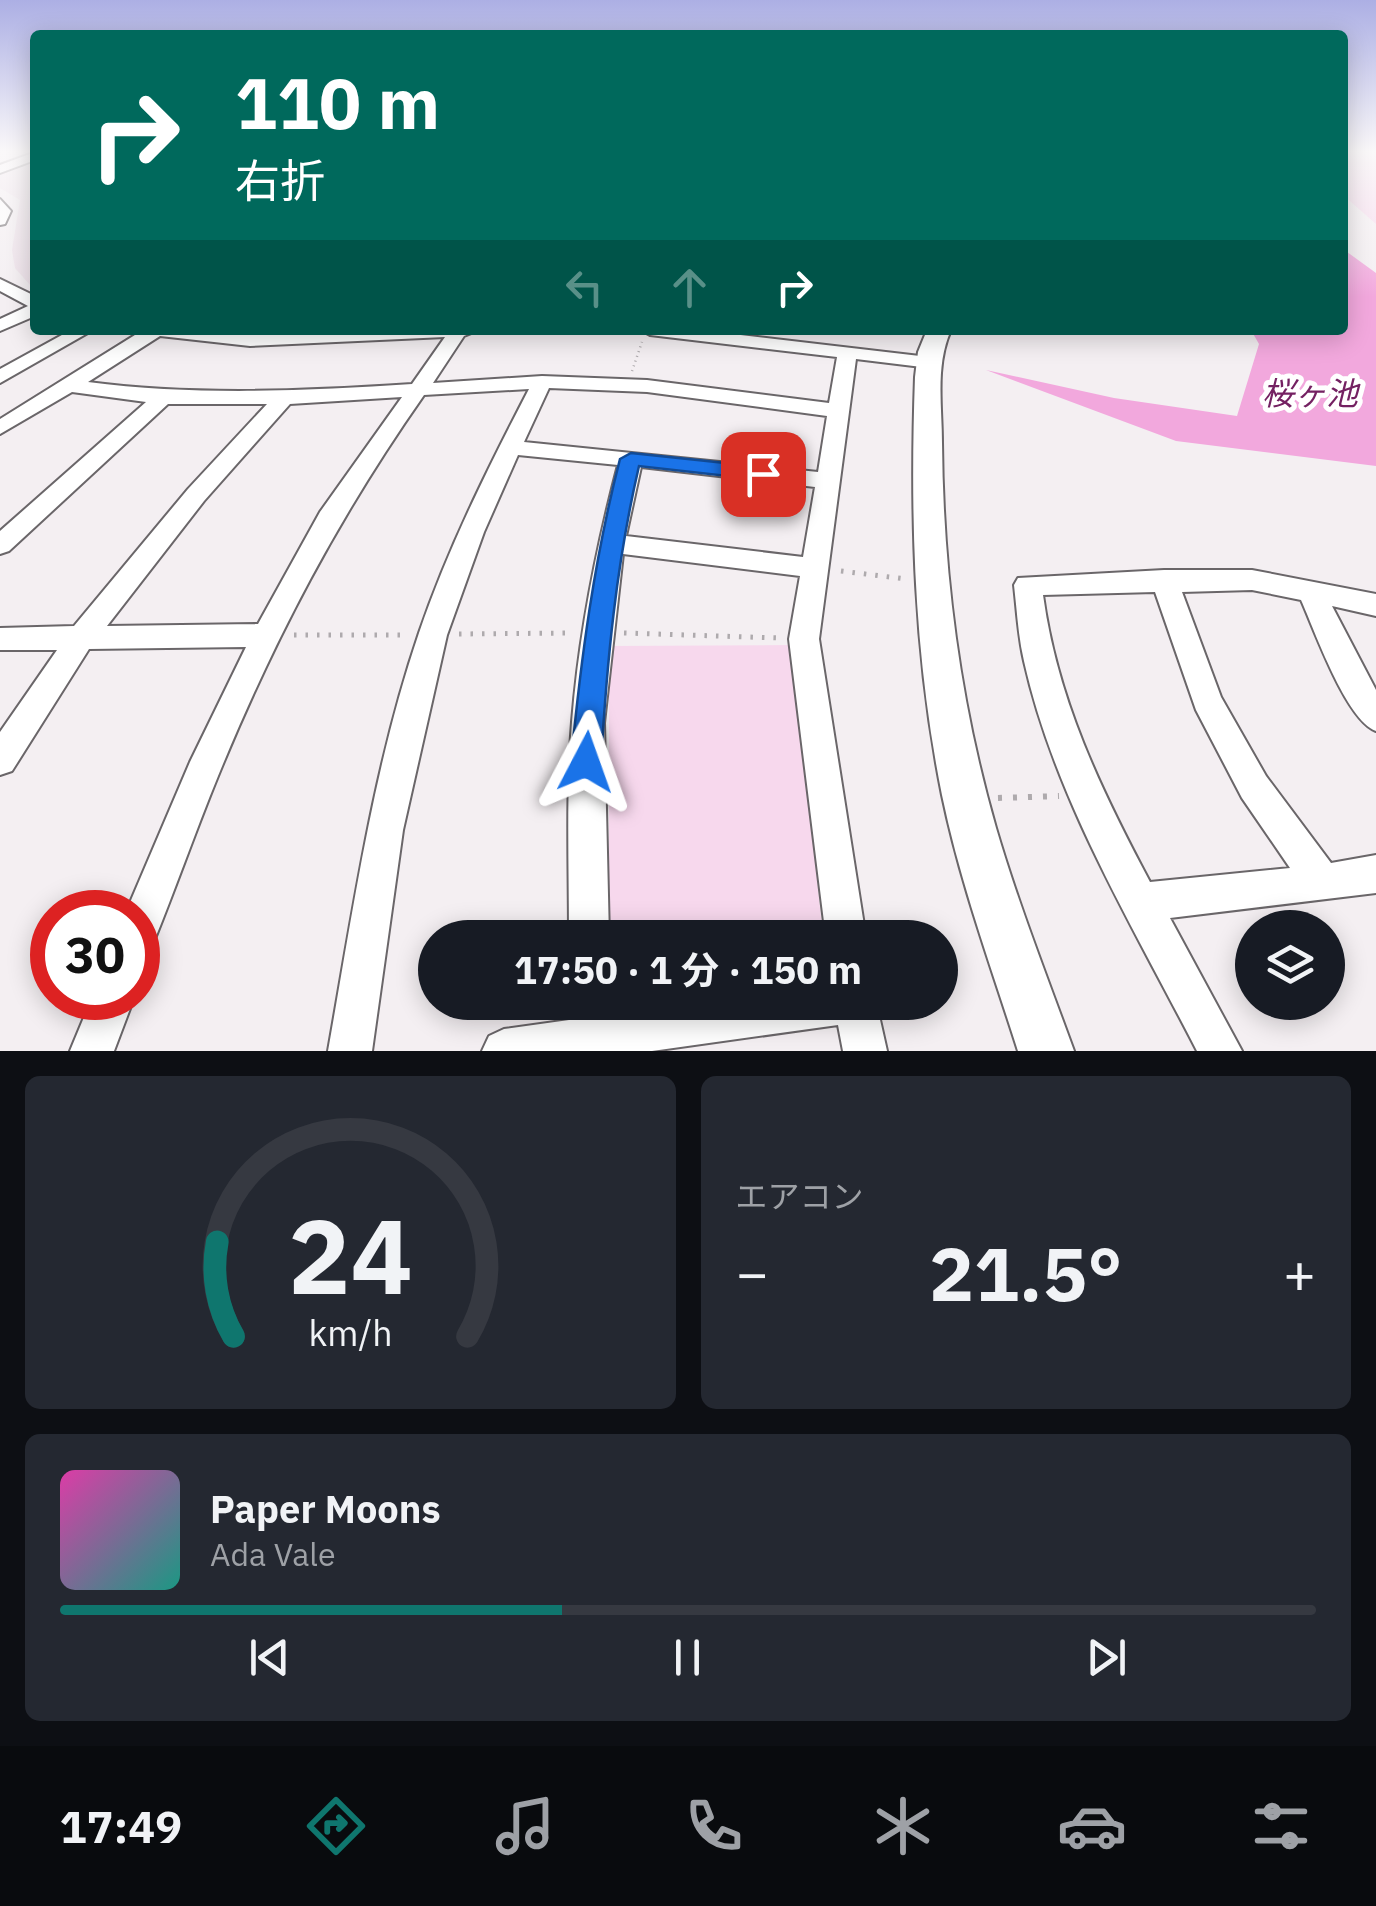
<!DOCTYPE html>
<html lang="ja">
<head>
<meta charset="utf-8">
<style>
  :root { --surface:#171b24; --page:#242831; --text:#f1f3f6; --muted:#9ea1a6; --line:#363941; --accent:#0f766e }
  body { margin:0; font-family:"IBM Plex Sans","Noto Sans JP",sans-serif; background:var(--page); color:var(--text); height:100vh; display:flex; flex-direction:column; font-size:38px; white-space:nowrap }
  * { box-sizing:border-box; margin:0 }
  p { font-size:32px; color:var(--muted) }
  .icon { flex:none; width:55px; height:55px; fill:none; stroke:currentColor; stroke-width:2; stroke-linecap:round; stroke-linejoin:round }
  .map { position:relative; height:1051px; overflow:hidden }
  .details { display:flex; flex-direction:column; gap:25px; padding:25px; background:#0d0f14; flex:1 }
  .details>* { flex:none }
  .guide { position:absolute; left:30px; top:30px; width:1318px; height:305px; border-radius:10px; box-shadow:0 5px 25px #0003; background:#00695c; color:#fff; overflow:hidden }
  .controls { position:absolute; left:1235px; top:910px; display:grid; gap:20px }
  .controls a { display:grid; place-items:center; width:110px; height:110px; border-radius:50%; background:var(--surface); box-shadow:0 5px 25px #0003; font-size:50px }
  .speed { position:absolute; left:30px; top:890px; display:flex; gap:20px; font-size:50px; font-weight:700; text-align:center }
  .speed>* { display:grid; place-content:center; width:130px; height:130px; border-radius:50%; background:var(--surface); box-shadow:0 5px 25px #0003; line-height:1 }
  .speed .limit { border:15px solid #d22; background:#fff; color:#111 }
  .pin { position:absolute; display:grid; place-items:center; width:85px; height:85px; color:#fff; margin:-42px; border-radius:20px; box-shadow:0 5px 15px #0006 }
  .me { position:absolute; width:110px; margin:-55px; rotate:4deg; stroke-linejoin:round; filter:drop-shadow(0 0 8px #0008) }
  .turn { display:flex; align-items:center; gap:35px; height:210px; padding:0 40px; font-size:45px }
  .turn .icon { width:130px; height:130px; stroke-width:2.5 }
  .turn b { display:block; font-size:70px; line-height:85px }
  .lanes { display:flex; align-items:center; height:95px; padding:0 40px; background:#0003; justify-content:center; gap:50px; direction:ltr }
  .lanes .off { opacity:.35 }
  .big { font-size:75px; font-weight:700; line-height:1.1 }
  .details .card { flex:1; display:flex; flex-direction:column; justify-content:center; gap:15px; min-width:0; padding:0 35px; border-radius:15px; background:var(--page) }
  .details .dial { align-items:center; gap:0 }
  .dial svg { height:260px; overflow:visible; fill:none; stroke:var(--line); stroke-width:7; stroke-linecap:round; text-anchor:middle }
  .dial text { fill:var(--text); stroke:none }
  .song { display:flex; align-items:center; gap:30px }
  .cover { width:120px; height:120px; border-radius:15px; background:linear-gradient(135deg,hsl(320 70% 55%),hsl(170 70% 35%)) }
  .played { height:10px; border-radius:5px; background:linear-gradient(90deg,var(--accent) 40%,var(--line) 40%) }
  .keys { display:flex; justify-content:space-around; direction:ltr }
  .heat { display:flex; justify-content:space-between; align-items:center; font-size:55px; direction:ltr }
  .details .tiles { flex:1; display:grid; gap:25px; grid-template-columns:1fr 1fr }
  .card:last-child { grid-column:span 2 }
  .trip { position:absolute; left:418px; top:920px; width:540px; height:100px; border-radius:50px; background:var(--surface); box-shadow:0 5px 25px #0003; font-weight:700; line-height:100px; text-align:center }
  .dock { display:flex; height:160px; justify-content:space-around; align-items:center; background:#090b0e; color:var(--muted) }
  .dock .icon { width:70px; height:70px }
  .dock .current { color:var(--accent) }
  .dock b { font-size:45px; color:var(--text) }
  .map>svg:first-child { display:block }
</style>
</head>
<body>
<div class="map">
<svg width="1376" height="1051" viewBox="0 0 1376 1051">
  <rect width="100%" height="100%" fill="#f4eff2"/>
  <path fill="#efe3eb" d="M 35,161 L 35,284 L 31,286 L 15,268 L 12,250 L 20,200 L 0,188 L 0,174 Z"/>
  <path fill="#f7d8ed" d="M 1343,150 L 1376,150 L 1376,224 L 1343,195 Z
    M 793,645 L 823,937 L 609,938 L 609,646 Z"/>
  <path fill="#f2a8dd" d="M 1343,249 L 1376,273 L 1376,466 L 1176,441 L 986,370 L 1114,398 L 1237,416 L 1259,344 L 1251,330 L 1342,330 Z"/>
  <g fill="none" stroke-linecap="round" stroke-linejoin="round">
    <g stroke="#6a6669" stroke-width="4">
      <path id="minor" d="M 35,152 L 35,160 L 0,173 L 0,165 Z
        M 0,199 L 11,211 L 5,224 L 0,225 Z
        M 0,279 L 35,296 L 35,316 L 0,331 L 0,319 L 28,306 L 0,291 Z
        M 71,330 L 93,330 L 0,383 L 0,369 Z
        M 143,330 L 250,334 L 479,330 L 464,336 L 433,383 L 542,376 L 647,380 L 829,403 L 837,357 L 650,335 L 641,330 L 698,330 L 937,358 L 940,362 L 930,368 L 856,359 L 819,639 L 866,938 L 826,938 L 789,639 L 800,576 L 623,554 L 604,723 L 609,938 L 569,938 C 569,865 566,793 572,722 C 579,634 596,549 618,465 L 518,455 L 484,532 L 447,635 L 403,830 L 372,1051 L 328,1051 C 353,911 373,768 419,633 C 448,548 488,468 529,389 L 424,395 C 339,516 274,639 218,776 C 195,832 175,890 152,946 L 138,951 L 138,912 L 126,912 L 190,762 L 246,647 L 89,649 L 12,771 L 0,775 L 0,732 L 57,650 L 0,650 L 0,628 L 74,626 L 188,489 L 267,404 L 168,404 L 9,551 L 0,554 L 0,531 L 146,402 L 72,392 L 0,434 L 0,419 ZM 160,336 L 250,346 L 445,337 L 412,384 C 303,391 197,396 88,382 ZM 549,388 L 647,392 L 827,416 L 818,472 L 524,442 ZM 402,397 L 320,512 L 258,624 L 107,626 L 204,501 L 290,404 ZM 641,467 L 815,487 L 803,557 L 626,536 Z
        M 1164,570 L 1252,570 L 1376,594 L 1376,616 L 1332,606 L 1376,690 L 1376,731 C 1346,720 1315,631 1301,600 L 1252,590 L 1182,592 L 1221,697 L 1266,776 L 1331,863 L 1376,855 L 1376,893 L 1170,918 L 1242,1051 L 1197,1051 C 1133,926 1055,799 1024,661 C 1018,636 1017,610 1014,585 L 1018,578 ZM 1155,592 L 1196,710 L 1242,798 L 1290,868 L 1150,882 C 1101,790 1057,699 1043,595 Z
        M 92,998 L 134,998 L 114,1051 L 70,1051 Z
        M 569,1002 L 611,1002 L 611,1014 L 694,1002 L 876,1002 L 887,1051 L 843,1051 L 838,1025 L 652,1051 L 482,1051 L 489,1036 L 504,1029 L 569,1020 Z"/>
    </g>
    <g stroke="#6a6669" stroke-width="4">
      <path id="tertiary" d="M 927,330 L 951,330 C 935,365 942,406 942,443 C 943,572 960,703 996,828 C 1018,903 1047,977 1074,1051 L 1018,1051 C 991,966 960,882 942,795 C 914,656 910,518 915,377 L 918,352 Z"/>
    </g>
    <path stroke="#aeaaad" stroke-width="2.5" stroke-dasharray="1 4" stroke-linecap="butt" d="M 632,371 L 642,342"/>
    <path stroke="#aeaaad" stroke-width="5" stroke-dasharray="2.5 9" stroke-linecap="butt" d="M 841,571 L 906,579
      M 624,633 L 780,638
      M 459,634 L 570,633
      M 294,635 L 405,635"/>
    <path stroke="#aeaaad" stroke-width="6" stroke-dasharray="4 11" stroke-linecap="butt" d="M 998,798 L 1059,796"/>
    <use href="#minor" fill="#fff" fill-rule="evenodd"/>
    <use href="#tertiary" fill="#fff" fill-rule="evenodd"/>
  </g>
  <linearGradient id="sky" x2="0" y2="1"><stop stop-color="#acafe4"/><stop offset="0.51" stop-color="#faf8f9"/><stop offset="1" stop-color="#faf8f9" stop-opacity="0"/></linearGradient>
  <rect width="1376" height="297" fill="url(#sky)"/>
  <path fill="#1a73e8" stroke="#114b97" stroke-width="2.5" d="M 631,453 L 763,467 L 773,474 L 763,480 L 639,466 C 616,565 607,661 601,762 L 597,771 L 586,775 L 576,771 L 571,762 C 581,658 594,560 620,459 Z"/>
  <g text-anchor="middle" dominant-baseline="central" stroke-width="10" stroke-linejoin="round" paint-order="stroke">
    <g font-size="32" font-style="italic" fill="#742162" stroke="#fff">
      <text x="1310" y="393">桜ヶ池</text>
    </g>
  </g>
</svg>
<div class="controls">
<a><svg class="icon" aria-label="layers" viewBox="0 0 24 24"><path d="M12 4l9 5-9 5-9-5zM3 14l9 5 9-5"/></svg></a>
</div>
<div class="speed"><div class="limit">30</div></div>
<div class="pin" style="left:763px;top:474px;background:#d93025"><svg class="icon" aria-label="arrive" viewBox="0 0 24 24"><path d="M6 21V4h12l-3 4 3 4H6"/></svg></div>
<svg class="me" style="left:586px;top:762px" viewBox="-20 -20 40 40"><path d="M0-17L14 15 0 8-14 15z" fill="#1a73e8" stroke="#fff" stroke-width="4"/></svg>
<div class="trip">17:50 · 1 分 · 150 m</div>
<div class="guide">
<div class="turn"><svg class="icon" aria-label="right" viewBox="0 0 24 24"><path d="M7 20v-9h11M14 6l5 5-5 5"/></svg><div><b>110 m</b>右折</div></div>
<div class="lanes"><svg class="icon off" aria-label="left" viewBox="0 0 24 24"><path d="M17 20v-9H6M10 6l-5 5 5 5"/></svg><svg class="icon off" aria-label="ahead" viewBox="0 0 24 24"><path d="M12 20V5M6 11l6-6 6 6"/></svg><svg class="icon" aria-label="right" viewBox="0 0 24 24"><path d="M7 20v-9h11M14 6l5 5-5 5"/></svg></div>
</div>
</div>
<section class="details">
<div class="tiles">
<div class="card dial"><svg viewBox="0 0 100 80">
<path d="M14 69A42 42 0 1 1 86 69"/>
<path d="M14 69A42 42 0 0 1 9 40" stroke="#0f766e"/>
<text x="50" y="56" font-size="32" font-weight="700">24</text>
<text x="50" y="72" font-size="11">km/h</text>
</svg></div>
<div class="card"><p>エアコン</p>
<div class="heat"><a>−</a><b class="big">21.5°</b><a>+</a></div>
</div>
<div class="card">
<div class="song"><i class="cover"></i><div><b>Paper Moons</b><p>Ada Vale</p></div></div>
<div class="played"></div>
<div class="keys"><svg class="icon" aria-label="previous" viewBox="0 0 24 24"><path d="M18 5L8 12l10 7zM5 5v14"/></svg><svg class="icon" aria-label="pause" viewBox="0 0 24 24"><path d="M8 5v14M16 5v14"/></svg><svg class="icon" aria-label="next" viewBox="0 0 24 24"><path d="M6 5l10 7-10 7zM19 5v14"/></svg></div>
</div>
</div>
</section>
<nav class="dock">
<b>17:49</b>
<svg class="icon current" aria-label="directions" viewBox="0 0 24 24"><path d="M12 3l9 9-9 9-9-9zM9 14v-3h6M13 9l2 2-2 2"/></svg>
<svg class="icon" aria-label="music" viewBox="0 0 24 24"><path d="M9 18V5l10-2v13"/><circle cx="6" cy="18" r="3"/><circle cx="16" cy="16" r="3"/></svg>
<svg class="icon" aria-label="phone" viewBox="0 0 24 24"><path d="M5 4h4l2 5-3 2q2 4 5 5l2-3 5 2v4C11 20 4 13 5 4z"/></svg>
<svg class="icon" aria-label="climate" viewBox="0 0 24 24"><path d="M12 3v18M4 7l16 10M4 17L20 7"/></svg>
<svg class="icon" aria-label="car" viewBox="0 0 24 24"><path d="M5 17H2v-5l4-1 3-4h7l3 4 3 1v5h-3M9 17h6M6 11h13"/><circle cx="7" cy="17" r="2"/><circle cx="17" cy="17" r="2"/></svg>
<svg class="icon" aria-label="filters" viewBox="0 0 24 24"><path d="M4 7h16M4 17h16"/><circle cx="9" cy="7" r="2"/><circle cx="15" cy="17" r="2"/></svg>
</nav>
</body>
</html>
